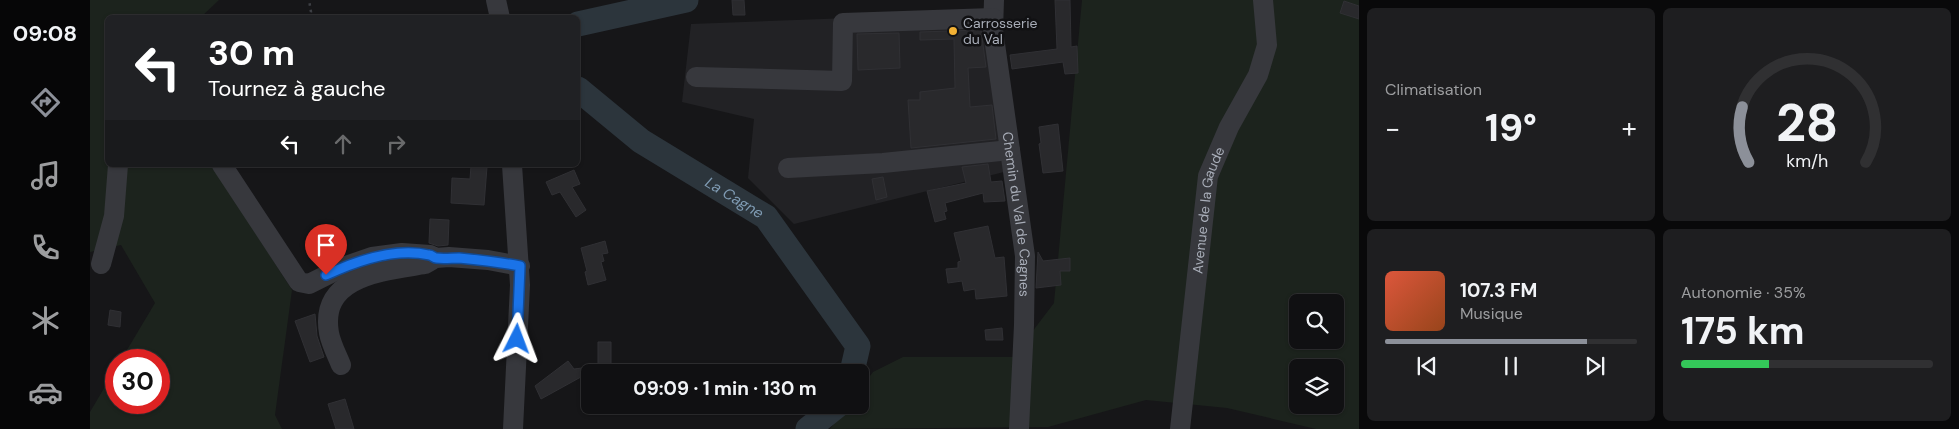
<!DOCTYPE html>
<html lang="fr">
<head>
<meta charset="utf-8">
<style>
  :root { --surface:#101012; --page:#1e1e20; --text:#f1f3f6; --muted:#9c9d9f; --line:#303032; --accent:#8c9099 }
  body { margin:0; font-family:"DM Sans",sans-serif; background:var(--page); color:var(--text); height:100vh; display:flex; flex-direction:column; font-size:19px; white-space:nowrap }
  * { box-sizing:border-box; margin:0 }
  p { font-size:16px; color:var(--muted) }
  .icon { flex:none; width:28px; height:28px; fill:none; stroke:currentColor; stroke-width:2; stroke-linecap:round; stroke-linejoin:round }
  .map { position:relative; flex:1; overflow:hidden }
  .details { display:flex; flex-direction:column; gap:8px; padding:8px; background:#09090a; width:600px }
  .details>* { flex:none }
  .top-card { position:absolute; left:15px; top:15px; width:475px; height:152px; border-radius:8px; box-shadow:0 1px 4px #0004,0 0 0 1px var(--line); background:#202124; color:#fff; overflow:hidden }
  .fabs { position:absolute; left:1199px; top:294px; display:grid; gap:10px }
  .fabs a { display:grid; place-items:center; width:55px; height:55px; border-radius:8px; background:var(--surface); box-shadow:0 1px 4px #0004,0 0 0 1px var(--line); font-size:25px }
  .speed { position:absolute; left:15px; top:349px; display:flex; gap:10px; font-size:25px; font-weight:700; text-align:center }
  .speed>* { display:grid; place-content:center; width:65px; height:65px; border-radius:50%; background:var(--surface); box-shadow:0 1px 4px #0004,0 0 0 1px var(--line); line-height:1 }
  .speed .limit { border:8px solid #d22; background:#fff; color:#111 }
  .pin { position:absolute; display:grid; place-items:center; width:42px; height:42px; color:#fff; margin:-51px -21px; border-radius:50% 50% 50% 0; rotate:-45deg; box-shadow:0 0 5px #0007 }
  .pin .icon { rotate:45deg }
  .me { position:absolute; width:55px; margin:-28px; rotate:3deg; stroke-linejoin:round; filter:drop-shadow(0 0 4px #0008) }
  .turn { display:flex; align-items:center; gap:18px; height:105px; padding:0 20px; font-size:22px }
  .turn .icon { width:65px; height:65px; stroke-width:2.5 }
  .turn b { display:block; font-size:35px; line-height:42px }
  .lanes { display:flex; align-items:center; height:48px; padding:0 20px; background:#0003; justify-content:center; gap:25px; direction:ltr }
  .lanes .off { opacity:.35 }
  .big { font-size:38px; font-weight:700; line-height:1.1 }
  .details .card { flex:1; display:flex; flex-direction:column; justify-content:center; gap:8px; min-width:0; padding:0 18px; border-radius:8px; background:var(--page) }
  .details .dial { align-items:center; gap:0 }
  .dial svg { height:130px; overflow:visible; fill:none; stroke:var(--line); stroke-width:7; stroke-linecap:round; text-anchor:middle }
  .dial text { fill:var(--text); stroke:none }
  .song { display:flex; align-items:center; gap:15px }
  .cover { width:60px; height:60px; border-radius:8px; background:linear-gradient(135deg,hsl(10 70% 55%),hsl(20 70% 35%)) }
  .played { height:5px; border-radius:2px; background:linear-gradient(90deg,var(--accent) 80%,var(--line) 80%) }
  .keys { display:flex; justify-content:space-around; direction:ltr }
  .heat { display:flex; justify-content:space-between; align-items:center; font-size:28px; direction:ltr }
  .charge { height:8px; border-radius:4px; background:linear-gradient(90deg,#34c759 35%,var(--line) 0) }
  .details .tiles { flex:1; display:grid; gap:8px; grid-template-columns:repeat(2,1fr) }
  .trip { position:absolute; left:491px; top:364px; width:288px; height:50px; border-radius:8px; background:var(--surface); box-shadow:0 1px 4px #0004,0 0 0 1px var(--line); font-weight:700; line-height:50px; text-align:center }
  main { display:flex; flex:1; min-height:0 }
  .tab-bar { display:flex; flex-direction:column; width:90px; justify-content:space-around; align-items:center; background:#060607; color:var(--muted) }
  .tab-bar .icon { width:35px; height:35px }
  .tab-bar .selected { color:var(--accent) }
  .tab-bar b { font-size:22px; color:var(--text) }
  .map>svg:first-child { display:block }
</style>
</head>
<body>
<main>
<nav class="tab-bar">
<b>09:08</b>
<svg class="icon selected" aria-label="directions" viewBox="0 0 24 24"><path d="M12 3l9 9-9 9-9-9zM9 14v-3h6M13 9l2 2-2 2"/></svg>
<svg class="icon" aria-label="music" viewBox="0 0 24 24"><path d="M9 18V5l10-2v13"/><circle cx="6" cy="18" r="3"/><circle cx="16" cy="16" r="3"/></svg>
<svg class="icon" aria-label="phone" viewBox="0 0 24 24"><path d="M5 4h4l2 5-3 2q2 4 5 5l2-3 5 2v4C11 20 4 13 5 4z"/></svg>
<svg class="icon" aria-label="climate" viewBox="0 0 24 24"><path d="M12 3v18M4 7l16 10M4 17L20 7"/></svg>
<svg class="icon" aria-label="car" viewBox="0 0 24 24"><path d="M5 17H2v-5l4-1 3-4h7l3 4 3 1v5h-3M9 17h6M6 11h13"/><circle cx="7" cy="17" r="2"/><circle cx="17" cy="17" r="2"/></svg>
</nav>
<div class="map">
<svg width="1269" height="429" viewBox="0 0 1269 429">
  <rect width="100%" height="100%" fill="#161618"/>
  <path fill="#222225" d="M 895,13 L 914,172 L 704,224 L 658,178 L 664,119 L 592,102 L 601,24 Z"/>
  <path fill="#1c231d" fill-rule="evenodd" d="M 0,0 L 129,0 L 111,17 L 18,18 L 18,165 L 122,165 L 202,290 L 185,415 L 192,429 L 0,429 L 0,412 L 26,368 L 26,402 L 69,402 L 69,360 L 31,360 L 65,303 L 31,245 L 0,252 Z
    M 992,0 L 1269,0 L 1269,429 L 1226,429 L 1137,408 L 1056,400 L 958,427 L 740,429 L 758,405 L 770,405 L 770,389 L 783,372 L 813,357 L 923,357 L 964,303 ZM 1208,302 L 1245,302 L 1245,340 L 1208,340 ZM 1208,368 L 1245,368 L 1245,405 L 1208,405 Z"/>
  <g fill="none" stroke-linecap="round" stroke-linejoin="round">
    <g stroke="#2c353c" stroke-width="25">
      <path d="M 488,24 L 596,0"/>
      <path id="s1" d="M 488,89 L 551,141 L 676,217 L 768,346 L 762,372"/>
      <path d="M 718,429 L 748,405"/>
    </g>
  </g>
  <path fill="#29292c" stroke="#303034" d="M 642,0 L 654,0 L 655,15 L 643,15 Z
    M 965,0 L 980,0 L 981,47 L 987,46 L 988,73 L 975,74 L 973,62 L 922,69 L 920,55 L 967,49 Z
    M 1254,1 L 1269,6 L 1269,19 L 1250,13 Z
    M 891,30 L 896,67 L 878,68 L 880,107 L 902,105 L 906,139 L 821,148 L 818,100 L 830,100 L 830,92 L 865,88 L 864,39 L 830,40 L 830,32 Z
    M 809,33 L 810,68 L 768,70 L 767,34 Z
    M 968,124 L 973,171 L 953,173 L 949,144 L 951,143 L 949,127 Z
    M 898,164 L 901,182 L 912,181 L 915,201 L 894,202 L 893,193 L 855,203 L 857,211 L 854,212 L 856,219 L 845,222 L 837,191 L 876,183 L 872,167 Z
    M 381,166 L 397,167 L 394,205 L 361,203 L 362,178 L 380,179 Z
    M 484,170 L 490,184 L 482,187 L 496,210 L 486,217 L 470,192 L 462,195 L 456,182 Z
    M 793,177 L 797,197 L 786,200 L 782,179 Z
    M 340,219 L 359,220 L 358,245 L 348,246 L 339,243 Z
    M 898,226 L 905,258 L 914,257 L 917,296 L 886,299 L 885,289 L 874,291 L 872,281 L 858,283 L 856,269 L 868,268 L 868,262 L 871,261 L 864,233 Z
    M 515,241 L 518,253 L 512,254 L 514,261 L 511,262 L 516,280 L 498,285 L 495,272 L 497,271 L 491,248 Z
    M 948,252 L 953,261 L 980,258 L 980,271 L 970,271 L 971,285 L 946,288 Z
    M 20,310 L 31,312 L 30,327 L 18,325 Z
    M 225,314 L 227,336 L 234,357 L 220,362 L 205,321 Z
    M 912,328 L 913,340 L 896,340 L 895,330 Z
    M 508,342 L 521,342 L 521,372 L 508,372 L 508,370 L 500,372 L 451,399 L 445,386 L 478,361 L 484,369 L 508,366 Z
    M 255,399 L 264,429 L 246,429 L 238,404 Z"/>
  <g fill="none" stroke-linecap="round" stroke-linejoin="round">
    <path stroke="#3d3f44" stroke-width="2.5" stroke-dasharray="2.5 4" stroke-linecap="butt" d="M 218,18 L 221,12 L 219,0"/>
    <g stroke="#37383d" stroke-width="20">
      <path d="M 406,0 L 410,18"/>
      <path id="s2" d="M 904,0 L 903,30 L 935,256 L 934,325 L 929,429"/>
      <path d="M 606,77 L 752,81 L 753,23 L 903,18"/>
      <path d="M 132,165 L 209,282 L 219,284 L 253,267 L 282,257 L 312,253 L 340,255 L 346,258 L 359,257 L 398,260 L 430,266"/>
      <path d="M 422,165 L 430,285 L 423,429"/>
      <path d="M 698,168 L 793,163 L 920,150"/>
      <path d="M 11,264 L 24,216 L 28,165"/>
      <path d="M 251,365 C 247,355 241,344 239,333 C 229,275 295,271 335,264 L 342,260"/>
      <path id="s3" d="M 1090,429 L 1118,176 L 1139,127 L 1168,75 L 1177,45 L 1173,0"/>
    </g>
  </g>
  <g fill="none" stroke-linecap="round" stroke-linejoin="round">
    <g stroke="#114b97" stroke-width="12">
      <path id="route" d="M 236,275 C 266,261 306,247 339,255 C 342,255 344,258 346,258 C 353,259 362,258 369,258 C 390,260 409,262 430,266 L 427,339"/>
    </g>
    <use href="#route" stroke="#1a73e8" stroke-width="9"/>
  </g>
  <circle fill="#f2b134" stroke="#111113" stroke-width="2" cx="863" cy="31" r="5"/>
  <g text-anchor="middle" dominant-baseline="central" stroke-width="5" stroke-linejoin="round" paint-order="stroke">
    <g font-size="14" fill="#a8adb8" stroke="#111113" text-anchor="start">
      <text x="873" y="23">Carrosserie<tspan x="873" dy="16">du Val</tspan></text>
    </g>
    <g font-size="14" fill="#a8adb8" stroke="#111113">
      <text stroke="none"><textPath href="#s3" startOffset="221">Avenue de la Gaude</textPath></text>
      <text stroke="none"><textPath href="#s2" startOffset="216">Chemin du Val de Cagnes</textPath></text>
    </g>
    <g font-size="15" font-style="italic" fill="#7f9bb3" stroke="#111113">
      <text stroke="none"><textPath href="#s1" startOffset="191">La Cagne</textPath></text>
    </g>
  </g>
</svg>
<div class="fabs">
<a><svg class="icon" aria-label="search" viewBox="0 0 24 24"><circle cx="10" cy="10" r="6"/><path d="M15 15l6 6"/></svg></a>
<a><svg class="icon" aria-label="layers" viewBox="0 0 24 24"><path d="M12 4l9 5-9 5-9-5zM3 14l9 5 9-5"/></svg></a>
</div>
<div class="speed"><div class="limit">30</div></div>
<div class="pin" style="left:236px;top:275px;background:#d93025"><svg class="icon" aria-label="arrive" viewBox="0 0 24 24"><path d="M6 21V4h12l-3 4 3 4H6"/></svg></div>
<svg class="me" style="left:427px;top:339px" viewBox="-20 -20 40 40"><path d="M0-17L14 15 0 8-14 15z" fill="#1a73e8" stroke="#fff" stroke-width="4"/></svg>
<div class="trip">09:09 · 1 min · 130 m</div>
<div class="top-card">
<div class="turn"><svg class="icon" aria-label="left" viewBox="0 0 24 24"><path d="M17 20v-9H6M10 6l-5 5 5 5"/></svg><div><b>30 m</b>Tournez à gauche</div></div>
<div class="lanes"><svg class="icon" aria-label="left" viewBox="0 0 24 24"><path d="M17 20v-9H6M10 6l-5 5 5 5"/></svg><svg class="icon off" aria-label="ahead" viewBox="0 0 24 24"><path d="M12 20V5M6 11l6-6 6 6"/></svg><svg class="icon off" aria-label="right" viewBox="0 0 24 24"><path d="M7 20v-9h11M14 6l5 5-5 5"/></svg></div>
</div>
</div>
<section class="details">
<div class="tiles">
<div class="card"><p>Climatisation</p>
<div class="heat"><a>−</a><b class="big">19°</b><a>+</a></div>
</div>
<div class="card dial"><svg viewBox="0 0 100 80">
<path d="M14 69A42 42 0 1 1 86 69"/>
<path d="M14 69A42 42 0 0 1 10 35" stroke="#8c9099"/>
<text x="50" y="56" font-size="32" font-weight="700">28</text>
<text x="50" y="72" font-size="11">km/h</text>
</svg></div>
<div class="card">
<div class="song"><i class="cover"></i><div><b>107.3 FM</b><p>Musique</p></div></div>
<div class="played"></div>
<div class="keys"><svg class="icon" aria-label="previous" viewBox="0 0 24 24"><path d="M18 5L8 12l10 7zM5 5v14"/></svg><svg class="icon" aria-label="pause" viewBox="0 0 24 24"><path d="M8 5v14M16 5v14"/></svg><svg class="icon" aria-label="next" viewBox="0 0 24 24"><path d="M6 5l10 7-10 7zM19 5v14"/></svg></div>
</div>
<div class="card"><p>Autonomie · 35%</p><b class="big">175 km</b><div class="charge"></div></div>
</div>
</section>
</main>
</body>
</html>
